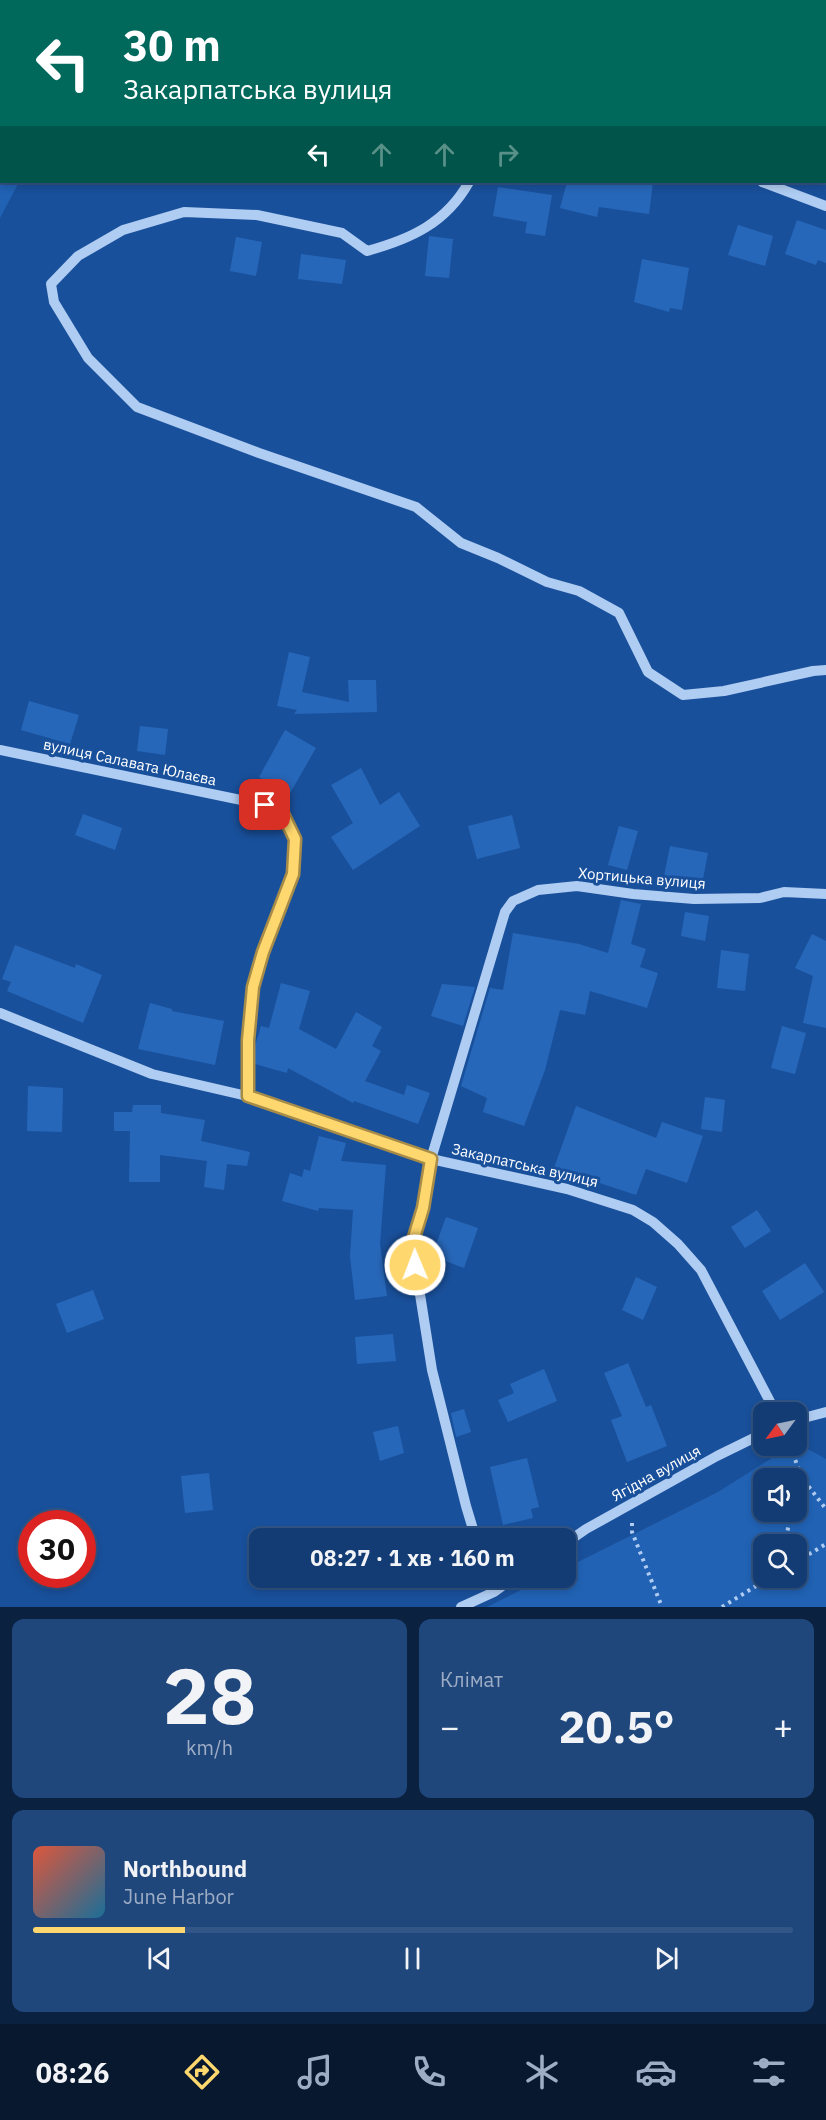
<!DOCTYPE html>
<html lang="uk">
<head>
<meta charset="utf-8">
<style>
  :root { --surface:#133c74; --page:#20477c; --text:#f1f3f6; --muted:#9dadc5; --line:#325686; --accent:#ffd76f }
  body { margin:0; font-family:"IBM Plex Sans",sans-serif; background:var(--page); color:var(--text); height:100vh; display:flex; flex-direction:column; font-size:22px; white-space:nowrap }
  * { box-sizing:border-box; margin:0 }
  p { font-size:20px; color:var(--muted) }
  .icon { flex:none; width:33px; height:33px; fill:none; stroke:currentColor; stroke-width:2; stroke-linecap:round; stroke-linejoin:round }
  .map { position:relative; height:1607px; overflow:hidden }
  .drawer { display:flex; flex-direction:column; gap:12px; padding:12px; background:#0a2140; flex:1 }
  .drawer>* { flex:none }
  .guide { position:absolute; left:0px; top:0px; width:826px; height:183px; box-shadow:0 3px 9px #0003,0 0 0 2px var(--line); background:#00695c; color:#fff; overflow:hidden }
  .needle { width:39px; rotate:237deg }
  .fabs { position:absolute; left:753px; top:1402px; display:grid; gap:12px }
  .fabs a { display:grid; place-items:center; width:54px; height:54px; border-radius:12px; background:var(--surface); box-shadow:0 3px 9px #0003,0 0 0 2px var(--line); font-size:30px }
  .speed { position:absolute; left:18px; top:1510px; display:flex; gap:12px; font-size:30px; font-weight:700; text-align:center }
  .speed>* { display:grid; place-content:center; width:78px; height:78px; border-radius:50%; background:var(--surface); box-shadow:0 3px 9px #0003,0 0 0 2px var(--line); line-height:1 }
  .speed .limit { border:9px solid #d22; background:#fff; color:#111 }
  .pin { position:absolute; display:grid; place-items:center; width:51px; height:51px; color:#fff; margin:-26px; border-radius:12px; box-shadow:0 3px 9px #0006 }
  .me { position:absolute; width:66px; margin:-33px; rotate:359deg; stroke-linejoin:round; filter:drop-shadow(0 0 4px #0008) }
  .turn { display:flex; align-items:center; gap:21px; height:126px; padding:0 24px; font-size:27px }
  .turn .icon { width:78px; height:78px; stroke-width:2.5 }
  .turn b { display:block; font-size:42px; line-height:51px }
  .lanes { display:flex; align-items:center; height:57px; padding:0 24px; background:#0003; justify-content:center; gap:30px; direction:ltr }
  .lanes .off { opacity:.35 }
  .big { font-size:45px; font-weight:700; line-height:1.1 }
  .drawer .card { flex:1; display:flex; flex-direction:column; justify-content:center; gap:9px; min-width:0; padding:0 21px; border-radius:12px; background:var(--page) }
  .drawer .dial { align-items:center; gap:0 }
  .dial b { font-size:78px; line-height:1 }
  .song { display:flex; align-items:center; gap:18px }
  .cover { width:72px; height:72px; border-radius:9px; background:linear-gradient(135deg,hsl(10 70% 55%),hsl(200 70% 35%)) }
  .played { height:6px; border-radius:3px; background:linear-gradient(90deg,var(--accent) 20%,var(--line) 20%) }
  .keys { display:flex; justify-content:space-around; direction:ltr }
  .heat { display:flex; justify-content:space-between; align-items:center; font-size:33px; direction:ltr }
  .drawer .tiles { flex:1; display:grid; gap:12px; grid-template-columns:1fr 1fr }
  .card:last-child { grid-column:span 2 }
  .trip { position:absolute; left:249px; top:1528px; width:327px; height:60px; border-radius:12px; background:var(--surface); box-shadow:0 3px 9px #0003,0 0 0 2px var(--line); font-weight:700; line-height:60px; text-align:center }
  .tab-bar { display:flex; height:96px; justify-content:space-around; align-items:center; background:#08182e; color:var(--muted) }
  .tab-bar .icon { width:42px; height:42px }
  .tab-bar .selected { color:var(--accent) }
  .tab-bar b { font-size:27px; color:var(--text) }
  .map>svg:first-child { display:block }
</style>
</head>
<body>
<div class="map">
<svg width="826" height="1607" viewBox="0 0 826 1607">
  <rect width="100%" height="100%" fill="#19509b"/>
  <path fill="#2162b4" fill-rule="evenodd" d="M 0,0 L 123,0 L 2,2 L 2,182 L 19,182 L 0,218 Z
    M 797,1443 L 826,1459 L 826,1607 L 487,1607 L 545,1578 L 566,1578 L 566,1568 L 718,1492 L 791,1446 L 796,1446 ZM 764,1479 L 796,1479 L 796,1512 L 764,1512 ZM 764,1545 L 796,1545 L 796,1578 L 764,1578 Z"/>
  <path fill="#2767b9" d="M 567,182 L 653,182 L 649,214 L 599,207 L 597,217 L 560,208 Z
    M 498,187 L 552,195 L 545,236 L 525,233 L 527,222 L 493,216 Z
    M 797,220 L 826,230 L 826,263 L 818,260 L 816,265 L 785,254 Z
    M 738,225 L 773,236 L 765,266 L 728,255 Z
    M 429,236 L 453,239 L 449,278 L 425,276 Z
    M 236,237 L 262,242 L 256,276 L 230,271 Z
    M 301,254 L 346,260 L 342,284 L 298,279 Z
    M 642,259 L 689,268 L 682,310 L 670,308 L 669,312 L 634,302 Z
    M 289,652 L 310,657 L 302,692 L 349,702 L 348,680 L 376,680 L 377,712 L 294,714 L 297,710 L 277,706 Z
    M 29,701 L 79,715 L 70,744 L 21,730 Z
    M 140,726 L 168,729 L 165,755 L 137,751 Z
    M 285,730 L 316,748 L 289,795 L 259,777 Z
    M 361,768 L 380,805 L 399,792 L 420,826 L 353,870 L 331,837 L 353,823 L 331,785 Z
    M 83,814 L 122,828 L 115,850 L 75,835 Z
    M 512,815 L 520,848 L 477,859 L 468,826 Z
    M 619,826 L 638,831 L 627,870 L 608,865 Z
    M 670,846 L 708,853 L 702,884 L 664,876 Z
    M 621,900 L 641,904 L 631,944 L 646,949 L 640,967 L 658,973 L 647,1008 L 590,991 L 585,1015 L 560,1010 L 545,1070 L 524,1126 L 483,1112 L 487,1098 L 461,1086 L 490,988 L 503,990 L 513,933 L 579,944 L 608,953 Z
    M 685,912 L 709,916 L 705,941 L 681,936 Z
    M 812,934 L 826,941 L 826,1028 L 803,1023 L 813,976 L 795,968 Z
    M 15,945 L 75,968 L 76,964 L 102,975 L 83,1023 L 7,991 L 11,982 L 2,979 Z
    M 721,950 L 749,954 L 745,991 L 717,988 Z
    M 281,983 L 310,991 L 299,1029 L 336,1049 L 356,1012 L 382,1027 L 372,1046 L 381,1051 L 365,1081 L 404,1095 L 407,1085 L 430,1093 L 418,1124 L 354,1101 L 353,1103 L 288,1068 L 287,1073 L 255,1064 L 255,1046 L 261,1026 L 269,1028 Z
    M 442,984 L 475,987 L 463,1026 L 431,1016 Z
    M 150,1003 L 172,1009 L 172,1011 L 224,1021 L 215,1065 L 138,1049 Z
    M 782,1026 L 806,1033 L 795,1074 L 771,1068 Z
    M 28,1086 L 63,1088 L 62,1132 L 27,1131 Z
    M 705,1097 L 725,1100 L 722,1132 L 701,1129 Z
    M 133,1105 L 161,1105 L 161,1113 L 205,1120 L 201,1141 L 250,1152 L 247,1166 L 227,1164 L 224,1190 L 204,1187 L 207,1161 L 160,1155 L 160,1182 L 129,1182 L 130,1131 L 114,1131 L 114,1112 L 132,1112 Z
    M 576,1106 L 656,1138 L 662,1122 L 703,1136 L 687,1183 L 646,1169 L 636,1195 L 554,1168 Z
    M 319,1136 L 346,1143 L 341,1161 L 386,1165 L 380,1244 L 387,1296 L 355,1300 L 350,1256 L 353,1210 L 319,1208 L 318,1211 L 282,1201 L 290,1173 L 302,1177 L 304,1169 L 310,1171 Z
    M 757,1210 L 771,1231 L 745,1248 L 731,1227 Z
    M 446,1217 L 478,1228 L 464,1268 L 432,1256 Z
    M 805,1263 L 824,1292 L 780,1320 L 762,1291 Z
    M 636,1277 L 657,1287 L 643,1320 L 622,1310 Z
    M 93,1290 L 104,1319 L 67,1333 L 56,1304 Z
    M 393,1334 L 396,1361 L 357,1364 L 355,1337 Z
    M 628,1363 L 646,1407 L 651,1405 L 667,1446 L 627,1462 L 611,1420 L 622,1416 L 604,1373 Z
    M 544,1369 L 557,1401 L 508,1422 L 498,1400 L 514,1393 L 510,1384 Z
    M 464,1409 L 471,1432 L 456,1437 L 451,1413 Z
    M 398,1426 L 404,1453 L 380,1461 L 373,1432 Z
    M 527,1458 L 539,1507 L 531,1509 L 533,1518 L 503,1525 L 490,1467 Z
    M 209,1473 L 213,1510 L 185,1513 L 181,1476 Z"/>
  <g fill="none" stroke-linecap="round" stroke-linejoin="round">
    <path stroke="#afccf2" stroke-width="4" stroke-dasharray="3 4.5" stroke-linecap="butt" d="M 790,1446 L 802,1478 L 826,1509
      M 796,1497 L 802,1478
      M 632,1523 L 632,1532 L 662,1607
      M 784,1545 L 792,1512
      M 796,1562 L 826,1544
      M 722,1607 L 769,1578"/>
    <path stroke="#afccf2" stroke-width="10" d="M 469,182 C 446,223 411,239 367,251 L 342,233 L 257,215 L 184,212 L 123,230 L 78,256 L 51,284 L 54,302 L 88,358 L 137,407 L 259,453 L 416,507 L 461,543 L 498,558 L 547,582 L 579,591 L 619,613 L 648,672 L 683,695 L 724,691 L 813,671 L 826,670
      M 762,182 L 826,206
      M 0,750 L 265,805 L 283,814 C 287,821 293,831 295,839 C 302,878 263,944 253,985 C 246,1018 248,1062 247,1096
      M 0,1013 L 152,1074 L 247,1096 L 431,1159 L 567,1189 L 633,1210 L 653,1222 L 678,1244 L 701,1270 L 776,1413
      M 796,1420 L 826,1412
      M 476,1539 L 466,1506 L 432,1370 L 412,1244 L 423,1208 L 431,1159 L 505,912 L 513,901 L 538,890 L 577,886 L 633,894 L 694,899 L 760,898 L 784,892 L 826,894
      M 566,1543 L 586,1529 L 717,1456 L 764,1433
      M 489,1578 L 494,1592
      M 461,1607 L 494,1592 L 513,1578"/>
  </g>
  <g fill="none" stroke-linecap="round" stroke-linejoin="round">
    <g stroke="#a68c48" stroke-width="15">
      <path id="route" d="M 265,805 L 283,814 L 295,839 L 293,874 L 263,952 L 253,987 L 248,1040 L 248,1096 L 431,1159 L 423,1208 L 412,1244 L 415,1265"/>
    </g>
    <use href="#route" stroke="#ffd76f" stroke-width="10"/>
  </g>
  <g text-anchor="middle" dominant-baseline="central" stroke-width="6" stroke-linejoin="round" paint-order="stroke">
    <g font-size="15" fill="#fff" stroke="#19509b">
      <text transform="translate(130 762) rotate(12)">вулиця Салавата Юлаєва</text>
      <text transform="translate(642 878) rotate(5)">Хортицька вулиця</text>
      <text transform="translate(525 1165) rotate(13)">Закарпатська вулиця</text>
      <text transform="translate(656 1473) rotate(-29)">Ягідна вулиця</text>
    </g>
  </g>
</svg>
<div class="fabs">
<a><svg class="needle" viewBox="-14 -14 28 28"><path d="M0-13l5 13h-10z" fill="#e53935"/><path d="M0 13l5-13h-10z" fill="#9dadc5"/></svg></a>
<a><svg class="icon" aria-label="sound" viewBox="0 0 24 24"><path d="M4 9h4l5-4v14l-5-4H4zM17 9q2 3 0 6"/></svg></a>
<a><svg class="icon" aria-label="search" viewBox="0 0 24 24"><circle cx="10" cy="10" r="6"/><path d="M15 15l6 6"/></svg></a>
</div>
<div class="speed"><div class="limit">30</div></div>
<div class="pin" style="left:265px;top:805px;background:#d93025"><svg class="icon" aria-label="arrive" viewBox="0 0 24 24"><path d="M6 21V4h12l-3 4 3 4H6"/></svg></div>
<svg class="me" style="left:415px;top:1265px" viewBox="-20 -20 40 40"><circle r="17" fill="#ffd76f" stroke="#fff" stroke-width="3"/><path d="M0-11L8 9 0 5-8 9z" fill="#fff"/></svg>
<div class="trip">08:27 · 1 хв · 160 m</div>
<div class="guide">
<div class="turn"><svg class="icon" aria-label="left" viewBox="0 0 24 24"><path d="M17 20v-9H6M10 6l-5 5 5 5"/></svg><div><b>30 m</b>Закарпатська вулиця</div></div>
<div class="lanes"><svg class="icon" aria-label="left" viewBox="0 0 24 24"><path d="M17 20v-9H6M10 6l-5 5 5 5"/></svg><svg class="icon off" aria-label="ahead" viewBox="0 0 24 24"><path d="M12 20V5M6 11l6-6 6 6"/></svg><svg class="icon off" aria-label="ahead" viewBox="0 0 24 24"><path d="M12 20V5M6 11l6-6 6 6"/></svg><svg class="icon off" aria-label="right" viewBox="0 0 24 24"><path d="M7 20v-9h11M14 6l5 5-5 5"/></svg></div>
</div>
</div>
<section class="drawer">
<div class="tiles">
<div class="card dial"><b>28</b><p>km/h</p></div>
<div class="card"><p>Клімат</p>
<div class="heat"><a>−</a><b class="big">20.5°</b><a>+</a></div>
</div>
<div class="card">
<div class="song"><i class="cover"></i><div><b>Northbound</b><p>June Harbor</p></div></div>
<div class="played"></div>
<div class="keys"><svg class="icon" aria-label="previous" viewBox="0 0 24 24"><path d="M18 5L8 12l10 7zM5 5v14"/></svg><svg class="icon" aria-label="pause" viewBox="0 0 24 24"><path d="M8 5v14M16 5v14"/></svg><svg class="icon" aria-label="next" viewBox="0 0 24 24"><path d="M6 5l10 7-10 7zM19 5v14"/></svg></div>
</div>
</div>
</section>
<nav class="tab-bar">
<b>08:26</b>
<svg class="icon selected" aria-label="directions" viewBox="0 0 24 24"><path d="M12 3l9 9-9 9-9-9zM9 14v-3h6M13 9l2 2-2 2"/></svg>
<svg class="icon" aria-label="music" viewBox="0 0 24 24"><path d="M9 18V5l10-2v13"/><circle cx="6" cy="18" r="3"/><circle cx="16" cy="16" r="3"/></svg>
<svg class="icon" aria-label="phone" viewBox="0 0 24 24"><path d="M5 4h4l2 5-3 2q2 4 5 5l2-3 5 2v4C11 20 4 13 5 4z"/></svg>
<svg class="icon" aria-label="climate" viewBox="0 0 24 24"><path d="M12 3v18M4 7l16 10M4 17L20 7"/></svg>
<svg class="icon" aria-label="car" viewBox="0 0 24 24"><path d="M5 17H2v-5l4-1 3-4h7l3 4 3 1v5h-3M9 17h6M6 11h13"/><circle cx="7" cy="17" r="2"/><circle cx="17" cy="17" r="2"/></svg>
<svg class="icon" aria-label="filters" viewBox="0 0 24 24"><path d="M4 7h16M4 17h16"/><circle cx="9" cy="7" r="2"/><circle cx="15" cy="17" r="2"/></svg>
</nav>
</body>
</html>
